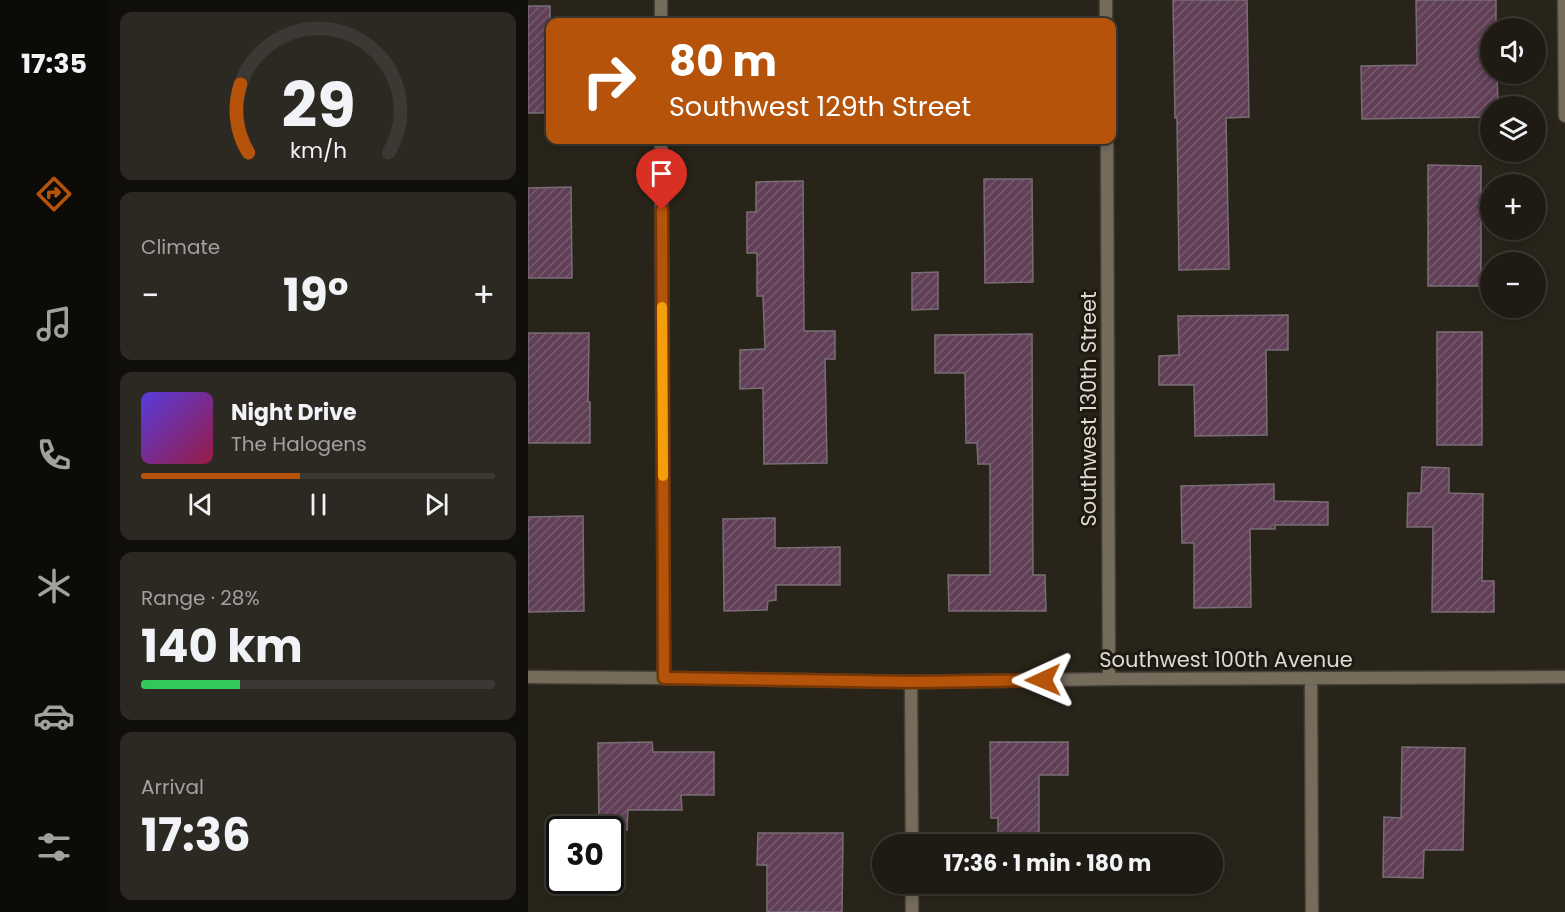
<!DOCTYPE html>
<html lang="en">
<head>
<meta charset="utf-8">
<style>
  :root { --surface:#1f1b14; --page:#2c2822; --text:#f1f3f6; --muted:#a1a1a0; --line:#3c3934; --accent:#b45309 }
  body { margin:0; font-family:Poppins,sans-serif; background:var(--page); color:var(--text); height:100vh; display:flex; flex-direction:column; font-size:22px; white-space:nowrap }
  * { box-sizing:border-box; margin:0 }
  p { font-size:20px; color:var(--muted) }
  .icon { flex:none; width:33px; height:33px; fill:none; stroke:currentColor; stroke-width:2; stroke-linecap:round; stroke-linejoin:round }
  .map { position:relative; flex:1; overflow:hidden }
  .drawer { display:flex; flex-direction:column; gap:12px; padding:12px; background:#110f0b; width:420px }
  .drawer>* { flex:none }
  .hud { position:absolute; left:18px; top:18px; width:570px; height:126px; border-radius:12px; box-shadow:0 3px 9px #0003,0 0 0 2px var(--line); background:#b45309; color:#fff; overflow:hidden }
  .tools { position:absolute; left:952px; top:18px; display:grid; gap:12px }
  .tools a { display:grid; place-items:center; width:66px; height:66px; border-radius:50%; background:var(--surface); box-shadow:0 3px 9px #0003,0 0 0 2px var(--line); font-size:30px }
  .speed { position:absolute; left:18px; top:816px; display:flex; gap:12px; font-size:30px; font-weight:700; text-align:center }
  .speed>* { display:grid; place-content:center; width:78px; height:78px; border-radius:50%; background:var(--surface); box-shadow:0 3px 9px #0003,0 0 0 2px var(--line); line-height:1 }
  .speed .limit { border:3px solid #111; border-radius:9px; background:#fff; color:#111 }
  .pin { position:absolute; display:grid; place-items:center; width:51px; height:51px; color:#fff; margin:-62px -26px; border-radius:50% 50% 50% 0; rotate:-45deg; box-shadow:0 0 6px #0007 }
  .pin .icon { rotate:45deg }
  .me { position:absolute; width:66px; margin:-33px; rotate:269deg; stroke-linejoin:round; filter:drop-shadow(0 0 4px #0008) }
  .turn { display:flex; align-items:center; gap:21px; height:126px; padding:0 24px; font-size:27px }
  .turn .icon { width:78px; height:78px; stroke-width:2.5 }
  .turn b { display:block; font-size:42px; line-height:51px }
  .big { font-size:45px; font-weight:700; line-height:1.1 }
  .drawer .card { flex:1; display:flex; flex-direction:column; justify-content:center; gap:9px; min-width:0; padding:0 21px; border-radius:12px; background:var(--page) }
  .drawer .dial { align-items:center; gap:0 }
  .dial svg { height:156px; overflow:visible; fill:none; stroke:var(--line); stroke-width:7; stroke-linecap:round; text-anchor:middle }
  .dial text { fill:var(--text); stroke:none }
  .song { display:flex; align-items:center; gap:18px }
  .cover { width:72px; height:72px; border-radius:9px; background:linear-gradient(135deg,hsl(250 70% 55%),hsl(340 70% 35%)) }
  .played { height:6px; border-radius:3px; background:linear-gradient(90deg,var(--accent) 45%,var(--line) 45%) }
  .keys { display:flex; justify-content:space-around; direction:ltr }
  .heat { display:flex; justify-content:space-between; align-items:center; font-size:33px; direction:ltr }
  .charge { height:9px; border-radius:4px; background:linear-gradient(90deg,#34c759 28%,var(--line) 0) }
  .trip { position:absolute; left:344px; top:834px; width:351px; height:60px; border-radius:30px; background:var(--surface); box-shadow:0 3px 9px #0003,0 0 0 2px var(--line); font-weight:700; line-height:60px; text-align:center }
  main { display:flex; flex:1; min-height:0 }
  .menu { display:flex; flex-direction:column; width:108px; justify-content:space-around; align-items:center; background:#0c0b08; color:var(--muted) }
  .menu .icon { width:42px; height:42px }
  .menu .active { color:var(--accent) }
  .menu b { font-size:27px; color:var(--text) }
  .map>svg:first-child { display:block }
</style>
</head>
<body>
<main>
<nav class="menu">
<b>17:35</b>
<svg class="icon active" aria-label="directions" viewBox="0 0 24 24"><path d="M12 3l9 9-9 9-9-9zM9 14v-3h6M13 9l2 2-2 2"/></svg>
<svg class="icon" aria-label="music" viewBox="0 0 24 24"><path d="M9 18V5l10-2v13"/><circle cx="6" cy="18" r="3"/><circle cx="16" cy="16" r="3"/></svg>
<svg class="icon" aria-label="phone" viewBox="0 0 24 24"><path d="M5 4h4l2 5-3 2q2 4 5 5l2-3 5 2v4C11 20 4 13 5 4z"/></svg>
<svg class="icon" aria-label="climate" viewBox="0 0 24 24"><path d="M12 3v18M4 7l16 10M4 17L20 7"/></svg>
<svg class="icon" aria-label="car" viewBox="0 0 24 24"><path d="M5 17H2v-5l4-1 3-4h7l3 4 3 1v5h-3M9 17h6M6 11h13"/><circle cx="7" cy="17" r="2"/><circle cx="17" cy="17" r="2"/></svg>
<svg class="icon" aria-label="filters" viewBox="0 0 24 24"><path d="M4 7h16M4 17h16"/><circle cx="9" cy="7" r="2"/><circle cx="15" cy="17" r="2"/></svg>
</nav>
<section class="drawer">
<div class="card dial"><svg viewBox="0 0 100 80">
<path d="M14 69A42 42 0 1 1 86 69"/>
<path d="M14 69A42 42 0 0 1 10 34" stroke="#b45309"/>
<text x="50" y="56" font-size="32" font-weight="700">29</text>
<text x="50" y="72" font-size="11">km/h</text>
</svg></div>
<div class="card"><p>Climate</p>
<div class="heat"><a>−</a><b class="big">19°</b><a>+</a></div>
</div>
<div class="card">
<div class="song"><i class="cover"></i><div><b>Night Drive</b><p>The Halogens</p></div></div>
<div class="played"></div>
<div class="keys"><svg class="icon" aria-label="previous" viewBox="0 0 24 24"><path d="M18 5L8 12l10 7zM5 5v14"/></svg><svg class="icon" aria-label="pause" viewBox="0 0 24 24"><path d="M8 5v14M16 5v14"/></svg><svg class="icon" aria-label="next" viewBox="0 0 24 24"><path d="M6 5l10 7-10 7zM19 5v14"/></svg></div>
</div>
<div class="card"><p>Range · 28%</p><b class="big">140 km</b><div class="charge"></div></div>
<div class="card"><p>Arrival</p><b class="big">17:36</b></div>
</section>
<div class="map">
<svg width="1037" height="912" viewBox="0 0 1037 912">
  <defs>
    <pattern id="building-hatch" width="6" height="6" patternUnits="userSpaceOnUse" patternTransform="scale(1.5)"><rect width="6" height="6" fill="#603f57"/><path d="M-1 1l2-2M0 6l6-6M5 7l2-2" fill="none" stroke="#765a6e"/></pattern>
  </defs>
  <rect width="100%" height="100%" fill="#29241a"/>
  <path fill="url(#building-hatch)" stroke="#796d75" stroke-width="1.5" d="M 645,0 L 719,0 L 721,117 L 698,118 L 701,269 L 651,270 L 649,118 L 647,118 Z
    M 888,0 L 968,0 L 968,28 L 963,28 L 963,74 L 969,74 L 970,106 L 963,106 L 963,117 L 834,119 L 833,66 L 889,65 Z
    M 0,6 L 22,6 L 22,113 L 0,113 Z
    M 900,165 L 953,166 L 953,286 L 900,286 Z
    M 456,179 L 504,179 L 505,282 L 457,283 Z
    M 275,181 L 276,331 L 307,331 L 307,359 L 297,359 L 299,463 L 236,464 L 235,388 L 212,389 L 212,350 L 237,349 L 235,296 L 229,296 L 229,253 L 219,253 L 219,212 L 228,212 L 228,182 Z
    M 43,187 L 44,278 L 0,278 L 0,188 Z
    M 410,272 L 410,309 L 384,310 L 384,273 Z
    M 760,315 L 760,350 L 738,350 L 739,435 L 667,436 L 666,385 L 631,385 L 631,356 L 651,355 L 650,316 Z
    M 909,332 L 954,332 L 954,445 L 909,445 Z
    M 0,333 L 61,333 L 60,402 L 62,402 L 62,443 L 0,443 Z
    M 504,334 L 505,575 L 517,575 L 518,611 L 421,611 L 420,575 L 462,575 L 462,464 L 450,464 L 449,443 L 438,443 L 437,373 L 407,373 L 407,335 Z
    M 894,467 L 921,468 L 921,493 L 955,494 L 954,581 L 966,581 L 966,612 L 904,612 L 905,527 L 879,527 L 880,493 L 893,493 Z
    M 746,484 L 746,501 L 800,502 L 800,525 L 747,525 L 747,529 L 722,529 L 723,607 L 666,608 L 666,543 L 654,543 L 653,486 Z
    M 55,516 L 56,611 L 0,612 L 0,517 Z
    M 247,518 L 247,548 L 312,547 L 312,585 L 248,585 L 248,600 L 240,601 L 239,610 L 196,611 L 195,519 Z
    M 124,742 L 125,752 L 186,752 L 186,795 L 153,795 L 154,810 L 100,810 L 99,830 L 71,830 L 70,743 Z
    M 462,742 L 540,742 L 540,775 L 511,775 L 511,844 L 470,844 L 470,818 L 463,818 Z
    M 874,747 L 937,748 L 935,850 L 896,850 L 895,878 L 855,877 L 856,817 L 873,818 Z
    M 230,833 L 315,833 L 314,912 L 239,912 L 239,865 L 229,865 Z"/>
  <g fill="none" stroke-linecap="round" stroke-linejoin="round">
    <g stroke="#464138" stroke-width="15">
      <path id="street" d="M 133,0 L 133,22
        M 578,0 L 578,22
        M 1036,0 L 1037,116
        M 133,140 L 136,678
        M 579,140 L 581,679
        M 0,677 L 136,678 L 383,682 L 581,679 L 1037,677
        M 783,679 L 784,912
        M 383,682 L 384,844
        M 384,884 L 384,912"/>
    </g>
    <use href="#street" stroke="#756c5c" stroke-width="12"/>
  </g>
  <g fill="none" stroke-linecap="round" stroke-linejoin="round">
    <g stroke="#753606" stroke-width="15">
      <path id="route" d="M 134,210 L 136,678 L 383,682 L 515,680"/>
    </g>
    <use href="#route" stroke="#b45309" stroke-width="10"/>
    <path stroke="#f59e0b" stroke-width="10" d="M 134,307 L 135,476"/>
  </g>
  <g text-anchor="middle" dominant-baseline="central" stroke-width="6" stroke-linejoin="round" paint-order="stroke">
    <g font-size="21" fill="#ddd9d3" stroke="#1f1a11">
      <text transform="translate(560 409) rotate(-90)">Southwest 130th Street</text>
      <text x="698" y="659">Southwest 100th Avenue</text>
    </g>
  </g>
</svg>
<div class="tools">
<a><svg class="icon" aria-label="sound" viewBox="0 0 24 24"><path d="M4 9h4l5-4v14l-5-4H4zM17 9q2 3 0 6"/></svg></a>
<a><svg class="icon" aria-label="layers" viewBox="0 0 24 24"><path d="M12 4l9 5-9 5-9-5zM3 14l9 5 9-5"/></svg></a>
<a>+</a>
<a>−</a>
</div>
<div class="speed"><div class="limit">30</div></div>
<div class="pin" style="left:134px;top:210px;background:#d93025"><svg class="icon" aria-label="arrive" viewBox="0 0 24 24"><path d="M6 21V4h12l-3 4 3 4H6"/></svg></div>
<svg class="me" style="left:515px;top:680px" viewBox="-20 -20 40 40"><path d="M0-17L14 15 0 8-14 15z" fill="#b45309" stroke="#fff" stroke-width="4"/></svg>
<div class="trip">17:36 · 1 min · 180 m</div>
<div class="hud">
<div class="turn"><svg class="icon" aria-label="right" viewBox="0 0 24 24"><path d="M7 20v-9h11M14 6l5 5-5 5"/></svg><div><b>80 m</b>Southwest 129th Street</div></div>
</div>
</div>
</main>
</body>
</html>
